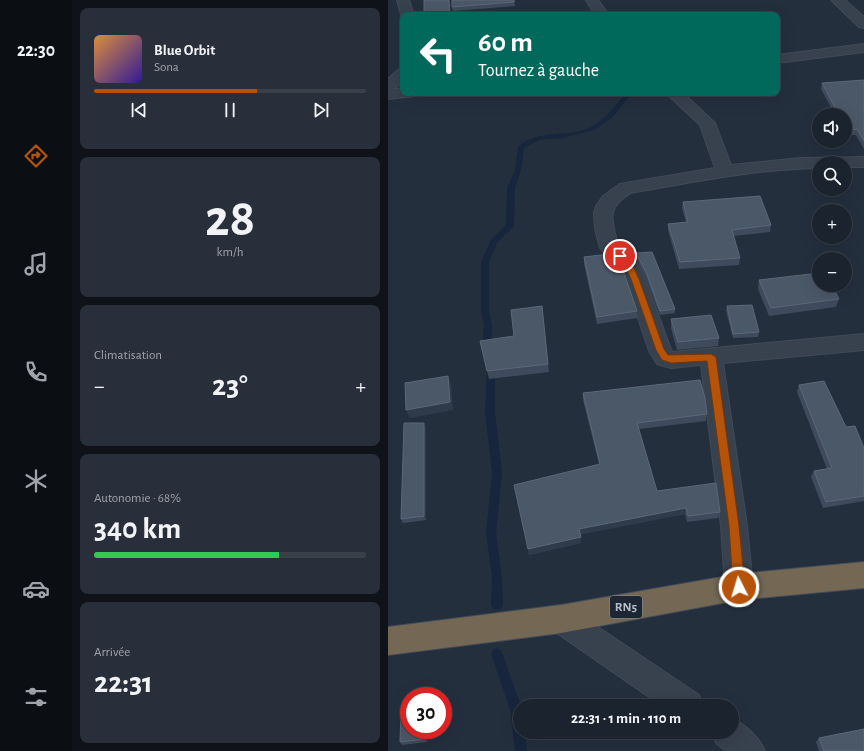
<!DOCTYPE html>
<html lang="fr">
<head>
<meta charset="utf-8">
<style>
  :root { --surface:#1b232e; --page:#282f3a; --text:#f1f3f6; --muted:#a0a4aa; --line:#39404a; --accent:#b45309 }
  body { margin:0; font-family:"Alegreya Sans",sans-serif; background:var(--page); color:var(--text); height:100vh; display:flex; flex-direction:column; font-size:15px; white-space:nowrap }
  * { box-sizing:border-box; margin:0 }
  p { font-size:13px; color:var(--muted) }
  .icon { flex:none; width:22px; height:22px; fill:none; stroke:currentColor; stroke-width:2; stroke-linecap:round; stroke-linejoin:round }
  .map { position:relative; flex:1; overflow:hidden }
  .drawer { display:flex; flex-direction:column; gap:8px; padding:8px; background:#0f1319; width:316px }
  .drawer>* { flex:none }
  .top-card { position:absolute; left:12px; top:12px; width:380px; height:84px; border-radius:8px; box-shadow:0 4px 16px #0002,0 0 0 1px var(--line); background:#00695c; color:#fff; overflow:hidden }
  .tools { position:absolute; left:424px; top:108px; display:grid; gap:8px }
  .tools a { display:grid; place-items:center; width:40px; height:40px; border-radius:50%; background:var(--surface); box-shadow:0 4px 16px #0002,0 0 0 1px var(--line); font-size:20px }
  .speed { position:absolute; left:12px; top:687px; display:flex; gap:8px; font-size:20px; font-weight:700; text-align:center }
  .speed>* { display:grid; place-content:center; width:52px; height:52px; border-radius:50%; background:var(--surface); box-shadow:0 4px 16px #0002,0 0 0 1px var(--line); line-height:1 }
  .speed .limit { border:6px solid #d22; background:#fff; color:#111 }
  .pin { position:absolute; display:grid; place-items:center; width:34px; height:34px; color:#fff; margin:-17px; border:2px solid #fff; border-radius:50%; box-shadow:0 1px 4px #0007 }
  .me { position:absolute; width:44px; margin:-22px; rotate:355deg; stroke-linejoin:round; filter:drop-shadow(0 0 3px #0008) }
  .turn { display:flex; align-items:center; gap:14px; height:84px; padding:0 12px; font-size:18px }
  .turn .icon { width:52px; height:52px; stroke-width:2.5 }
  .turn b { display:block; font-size:28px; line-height:34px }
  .big { font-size:30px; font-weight:700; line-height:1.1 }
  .drawer .widget { flex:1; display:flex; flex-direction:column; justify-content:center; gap:6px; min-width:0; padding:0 14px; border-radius:8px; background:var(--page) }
  .drawer .dial { align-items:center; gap:0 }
  .dial b { font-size:52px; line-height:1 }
  .song { display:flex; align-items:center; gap:12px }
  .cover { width:48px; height:48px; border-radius:6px; background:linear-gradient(135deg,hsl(30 70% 55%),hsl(250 70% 35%)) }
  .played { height:4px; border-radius:2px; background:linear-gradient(90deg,var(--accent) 60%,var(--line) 60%) }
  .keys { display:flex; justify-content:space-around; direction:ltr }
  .heat { display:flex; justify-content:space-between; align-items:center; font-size:22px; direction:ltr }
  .charge { height:6px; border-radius:3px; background:linear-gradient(90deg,#34c759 68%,var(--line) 0) }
  .trip { position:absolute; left:125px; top:699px; width:226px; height:40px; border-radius:20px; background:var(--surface); box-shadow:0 4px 16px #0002,0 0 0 1px var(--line); font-weight:700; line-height:40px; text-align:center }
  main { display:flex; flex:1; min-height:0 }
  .menu { display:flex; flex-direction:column; width:72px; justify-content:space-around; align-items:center; background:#0b0e12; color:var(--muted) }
  .menu .icon { width:28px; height:28px }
  .menu .selected { color:var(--accent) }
  .menu b { font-size:18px; color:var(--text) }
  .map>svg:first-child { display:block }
</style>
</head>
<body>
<main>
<nav class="menu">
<b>22:30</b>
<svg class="icon selected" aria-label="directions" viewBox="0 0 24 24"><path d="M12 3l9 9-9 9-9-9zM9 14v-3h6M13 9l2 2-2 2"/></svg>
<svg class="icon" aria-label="music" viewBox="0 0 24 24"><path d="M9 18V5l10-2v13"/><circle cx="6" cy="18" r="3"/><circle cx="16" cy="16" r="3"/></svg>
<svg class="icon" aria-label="phone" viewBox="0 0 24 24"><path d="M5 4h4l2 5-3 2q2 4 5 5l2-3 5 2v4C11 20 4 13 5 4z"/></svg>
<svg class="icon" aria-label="climate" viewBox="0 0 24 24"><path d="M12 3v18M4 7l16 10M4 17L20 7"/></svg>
<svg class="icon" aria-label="car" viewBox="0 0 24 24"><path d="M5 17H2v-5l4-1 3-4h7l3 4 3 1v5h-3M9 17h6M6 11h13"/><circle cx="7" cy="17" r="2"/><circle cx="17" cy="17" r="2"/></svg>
<svg class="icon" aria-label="filters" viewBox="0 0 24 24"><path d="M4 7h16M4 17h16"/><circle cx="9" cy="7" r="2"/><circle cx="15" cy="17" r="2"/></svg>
</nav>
<section class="drawer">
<div class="widget">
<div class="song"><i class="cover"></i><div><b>Blue Orbit</b><p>Sona</p></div></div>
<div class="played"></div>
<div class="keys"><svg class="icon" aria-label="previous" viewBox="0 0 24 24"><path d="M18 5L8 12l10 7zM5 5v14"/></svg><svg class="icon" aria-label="pause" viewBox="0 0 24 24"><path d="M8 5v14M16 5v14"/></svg><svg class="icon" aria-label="next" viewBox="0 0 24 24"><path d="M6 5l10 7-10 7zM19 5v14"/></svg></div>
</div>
<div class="widget dial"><b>28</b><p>km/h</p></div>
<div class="widget"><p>Climatisation</p>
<div class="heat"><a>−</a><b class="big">23°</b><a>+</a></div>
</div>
<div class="widget"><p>Autonomie · 68%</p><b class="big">340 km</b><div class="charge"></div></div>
<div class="widget"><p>Arrivée</p><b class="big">22:31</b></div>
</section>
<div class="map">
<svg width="476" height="751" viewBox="0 0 476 751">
  <rect width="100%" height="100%" fill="#242f3e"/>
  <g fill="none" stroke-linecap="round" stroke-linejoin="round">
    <path fill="#17263c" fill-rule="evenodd" d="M 238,93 L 244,93 L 224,118 L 206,130 L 175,138 L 151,140 L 136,148 L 133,170 L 127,188 L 126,226 L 109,243 L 101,262 L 101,312 L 104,325 L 104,350 L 100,353 L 97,352 L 95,338 L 96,325 L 93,312 L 93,262 L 103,240 L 118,225 L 119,188 L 127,170 L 130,147 C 149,128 180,139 203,127 C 218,119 227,106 238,93 Z
      M 103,364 L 106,365 L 107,367 L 107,412 L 114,473 L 108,533 L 114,577 L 115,605 L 113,609 L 109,610 L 105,609 L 103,605 L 104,577 L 98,533 L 104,473 L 97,412 L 99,367 L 100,365 Z
      M 109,648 L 113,650 L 133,706 L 132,732 L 137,732 L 139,751 L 127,751 L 122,709 L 103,654 L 105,650 Z"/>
    <g stroke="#414a57" stroke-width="2">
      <path id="street" d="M 9,0 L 21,0 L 26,15 L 15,15 L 14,18 Z
        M 198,0 L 210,0 L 221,15 L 207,15 Z
        M 443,0 L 457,0 L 476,17 L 476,28 L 471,27 Z
        M 476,44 L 476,52 L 389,63 L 389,55 Z
        M 15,69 L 15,81 L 6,89 L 15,89 L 15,93 L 31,93 L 28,96 L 0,99 L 0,79 L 10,70 Z
        M 278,93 L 295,93 L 327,123 L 343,165 L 413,158 L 476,157 L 476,167 L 457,167 L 457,163 L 431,163 L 431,168 C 368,169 305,182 243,193 C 217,208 224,220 230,246 L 245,255 L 248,260 L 257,279 L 284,352 L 476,334 L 476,350 L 335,363 L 359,526 L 365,587 L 361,596 L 351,600 L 341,596 L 337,587 L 333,526 L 313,365 L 283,368 L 269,364 L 261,351 L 237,279 L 230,264 L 218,257 L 212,248 L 207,229 L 206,213 L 208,206 L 215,196 L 232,184 L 327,168 L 312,125 Z
        M 173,605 L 183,609 L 311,695 L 315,706 L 274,706 L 163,629 L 159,619 L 163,609 Z
        M 344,719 C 358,725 371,737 377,751 L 338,751 L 328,743 L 324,732 L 344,732 Z"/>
    </g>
    <g stroke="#434c59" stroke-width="2">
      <path id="highway" d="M 476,562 L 476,588 L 351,600 L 173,633 L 0,655 L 0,627 L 173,605 L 351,574 Z"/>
    </g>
    <use href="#street" fill="#38414e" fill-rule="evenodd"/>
    <use href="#highway" fill="#746855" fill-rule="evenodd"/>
  </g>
  <path fill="#3f4b5c" d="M 126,0 L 127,6 L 65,11 L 64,7 Z
    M 476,80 L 476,149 L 468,135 L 457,135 L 457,115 L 447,115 L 433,89 L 434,83 Z
    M 295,202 L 383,225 L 382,232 L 345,236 L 352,258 L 351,265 L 291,269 L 280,230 L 280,224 L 298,222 L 294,208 Z
    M 248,253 L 287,309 L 287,313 L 272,315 L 258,278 L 248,257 Z
    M 196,257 L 249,311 L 249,318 L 209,324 L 196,264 Z
    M 371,280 L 451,299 L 448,307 L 381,316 L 370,289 Z
    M 154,306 L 161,372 L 101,379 L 92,341 L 126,336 Z
    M 339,306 L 371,332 L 370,337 L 345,338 L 338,311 Z
    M 283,319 L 331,338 L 330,346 L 289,350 L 283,328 Z
    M 411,385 L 458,427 L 476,448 L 476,501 L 435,508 L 423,477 L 426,471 L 439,469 L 409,392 Z
    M 195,393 L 319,414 L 318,421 L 251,429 L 269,491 L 332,512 L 330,518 L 299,522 L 297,514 L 192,534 L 193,543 L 141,555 L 140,549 L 211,464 L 195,400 Z
    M 38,428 L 38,520 L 15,523 L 13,519 Z
    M 40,730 L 39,742 L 14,745 L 12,742 Z
    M 431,738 L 476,751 L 431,751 L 428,742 Z"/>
  <path fill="#2f3b4b" d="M 60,376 L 63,384 L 65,410 L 22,418 L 18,410 Z
    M 36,423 L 38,428 L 38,520 L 36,516 Z
    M 298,508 L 297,514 L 191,535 L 191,529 Z
    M 193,537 L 193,543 L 141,555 L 140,549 Z
    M 38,730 L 40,730 L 39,742 L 37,739 Z"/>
  <path fill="#4b5868" stroke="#5c6777" d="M 36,0 L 61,0 L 62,15 L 36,15 Z
    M 64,0 L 126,0 L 126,2 L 64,7 Z
    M 476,80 L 476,141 L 469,129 L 459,130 L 457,127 L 457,115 L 451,115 L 434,83 Z
    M 372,196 L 383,225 L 344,230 L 352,258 L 292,262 L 280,224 L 300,222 L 295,202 Z
    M 264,252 L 287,309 L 272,311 L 259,274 L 248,253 Z
    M 221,254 L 229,258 L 236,273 L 249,311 L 209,317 L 196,257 Z
    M 431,273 L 431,285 L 444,285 L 451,299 L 383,308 L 371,280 Z
    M 364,305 L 371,332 L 345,334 L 339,306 Z
    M 154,306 L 160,364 L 99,371 L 92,341 L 126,336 L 123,310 Z
    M 323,315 L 331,338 L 290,342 L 283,319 Z
    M 60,376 L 62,402 L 18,410 L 17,383 Z
    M 312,380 L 317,398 L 319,414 L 249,423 L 269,491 L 328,483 L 332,512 L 300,516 L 298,508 L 191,529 L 193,537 L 140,549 L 126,485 L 212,464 L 195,393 Z
    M 436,381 L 458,427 L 467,426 L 476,448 L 476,496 L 438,502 L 426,471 L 444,468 L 411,385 Z
    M 16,423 L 36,423 L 36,516 L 13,519 Z
    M 21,711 L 21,730 L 38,730 L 37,739 L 12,742 L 13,712 Z
    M 476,729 L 476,751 L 436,751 L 431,738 Z"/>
  <path fill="#b45309" stroke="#753606" d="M 232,253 L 242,260 L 251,279 L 276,349 L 280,355 L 323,354 L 328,357 L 351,526 L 357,587 L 355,590 L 351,592 L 347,590 L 345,587 L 341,526 L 319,361 L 283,363 L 274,360 L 268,350 L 243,279 L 235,262 L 228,256 Z"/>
  <g text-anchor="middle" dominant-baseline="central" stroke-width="4" stroke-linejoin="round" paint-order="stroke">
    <rect fill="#1d2633" stroke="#878f9c" stroke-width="1" x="222" y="596" width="32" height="22" rx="3"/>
    <g font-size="13" font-weight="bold" fill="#b4bcc9">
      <text x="238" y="607">RN5</text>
    </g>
  </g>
</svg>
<div class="tools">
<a><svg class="icon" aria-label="sound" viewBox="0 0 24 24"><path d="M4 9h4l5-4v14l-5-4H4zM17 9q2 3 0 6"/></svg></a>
<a><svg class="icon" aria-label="search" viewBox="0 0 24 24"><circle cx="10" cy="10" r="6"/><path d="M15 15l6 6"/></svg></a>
<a>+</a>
<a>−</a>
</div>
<div class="speed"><div class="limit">30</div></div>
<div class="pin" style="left:232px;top:256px;background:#d93025"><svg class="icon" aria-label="arrive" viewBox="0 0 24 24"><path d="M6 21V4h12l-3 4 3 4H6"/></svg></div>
<svg class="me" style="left:351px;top:587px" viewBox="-20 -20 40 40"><circle r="17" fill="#b45309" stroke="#fff" stroke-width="3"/><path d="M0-11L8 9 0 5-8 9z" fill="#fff"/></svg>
<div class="trip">22:31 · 1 min · 110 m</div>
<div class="top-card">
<div class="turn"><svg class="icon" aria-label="left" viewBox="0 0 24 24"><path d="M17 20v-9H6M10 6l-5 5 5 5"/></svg><div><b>60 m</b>Tournez à gauche</div></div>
</div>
</div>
</main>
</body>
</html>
